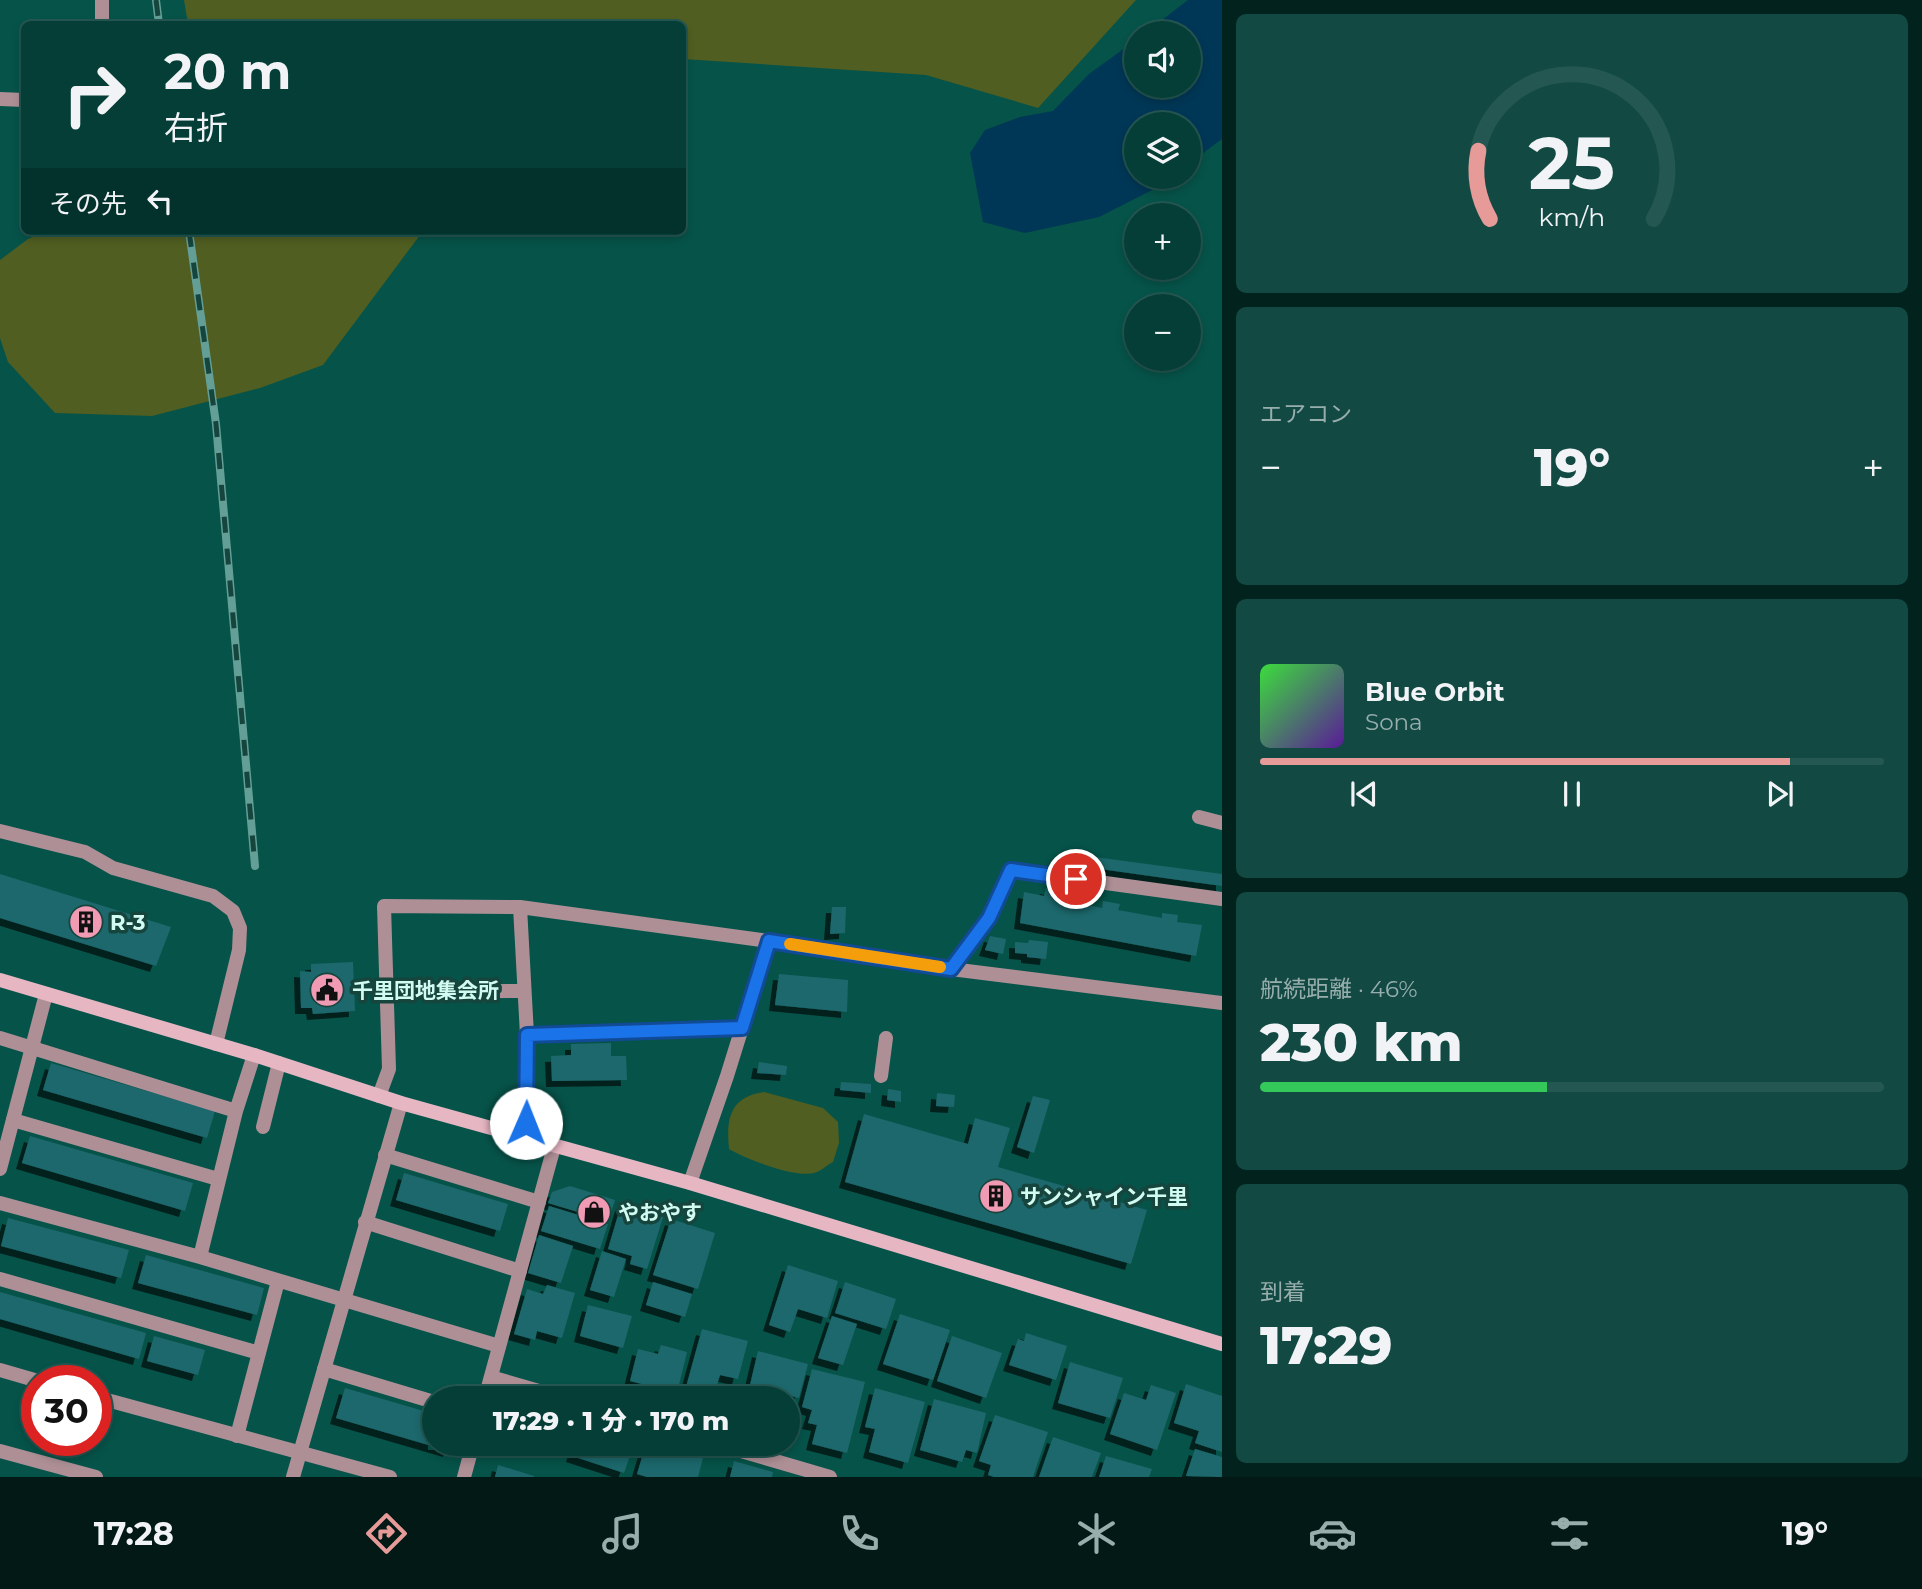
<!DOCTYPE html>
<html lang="ja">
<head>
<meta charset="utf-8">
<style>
  :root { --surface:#043e37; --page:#124942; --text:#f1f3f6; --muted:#97aead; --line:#255752; --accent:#e69b98 }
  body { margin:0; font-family:Montserrat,"Noto Sans JP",sans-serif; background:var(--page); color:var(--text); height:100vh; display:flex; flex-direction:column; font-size:26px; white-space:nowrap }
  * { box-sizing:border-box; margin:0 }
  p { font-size:23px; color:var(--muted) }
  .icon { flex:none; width:38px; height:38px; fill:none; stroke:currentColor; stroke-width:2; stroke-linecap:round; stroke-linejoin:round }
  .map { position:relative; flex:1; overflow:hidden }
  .side { display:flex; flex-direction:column; gap:14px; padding:14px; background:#02221e; width:700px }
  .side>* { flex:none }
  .hud { position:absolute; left:21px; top:21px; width:665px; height:214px; border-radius:10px; box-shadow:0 4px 10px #0003,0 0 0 2px var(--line); background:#043e37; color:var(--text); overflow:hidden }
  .buttons { position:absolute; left:1124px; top:21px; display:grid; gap:14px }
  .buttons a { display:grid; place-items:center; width:77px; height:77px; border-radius:50%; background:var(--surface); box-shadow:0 4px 10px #0003,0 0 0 2px var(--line); font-size:35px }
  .speed { position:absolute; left:21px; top:1365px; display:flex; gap:14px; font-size:35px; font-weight:700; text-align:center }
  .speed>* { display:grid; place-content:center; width:91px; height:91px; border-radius:50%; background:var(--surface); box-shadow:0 4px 10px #0003,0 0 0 2px var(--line); line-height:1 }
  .speed .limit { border:10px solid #d22; background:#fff; color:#111 }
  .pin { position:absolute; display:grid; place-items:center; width:60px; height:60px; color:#fff; margin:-30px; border:4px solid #fff; border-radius:50%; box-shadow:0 2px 7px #0007 }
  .me { position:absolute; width:77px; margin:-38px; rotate:1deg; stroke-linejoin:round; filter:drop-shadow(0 0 5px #0008) }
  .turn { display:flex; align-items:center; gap:24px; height:147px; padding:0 28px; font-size:32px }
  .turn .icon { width:91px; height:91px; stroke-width:2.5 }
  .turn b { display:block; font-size:49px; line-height:60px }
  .then { display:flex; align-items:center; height:66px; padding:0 28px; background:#0003; gap:14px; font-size:26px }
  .big { font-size:52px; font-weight:800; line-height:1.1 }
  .side .widget { flex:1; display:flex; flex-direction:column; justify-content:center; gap:10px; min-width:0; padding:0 24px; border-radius:10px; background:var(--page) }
  .side .dial { align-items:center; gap:0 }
  .dial svg { height:182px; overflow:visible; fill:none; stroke:var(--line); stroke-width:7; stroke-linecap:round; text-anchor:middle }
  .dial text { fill:var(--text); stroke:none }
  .song { display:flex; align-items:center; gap:21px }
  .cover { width:84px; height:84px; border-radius:10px; background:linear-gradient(135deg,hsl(120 70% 55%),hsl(270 70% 35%)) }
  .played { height:7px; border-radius:4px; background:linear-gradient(90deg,var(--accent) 85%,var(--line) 85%) }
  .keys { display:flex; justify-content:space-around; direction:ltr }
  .heat { display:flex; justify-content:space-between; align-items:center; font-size:38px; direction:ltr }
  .charge { height:10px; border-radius:5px; background:linear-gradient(90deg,#34c759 46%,var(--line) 0) }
  .trip { position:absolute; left:422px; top:1386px; width:378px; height:70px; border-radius:35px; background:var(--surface); box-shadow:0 4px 10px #0003,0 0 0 2px var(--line); font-weight:800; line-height:70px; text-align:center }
  .menu { display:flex; height:112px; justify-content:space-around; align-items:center; background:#021916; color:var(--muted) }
  .menu .icon { width:49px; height:49px }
  .menu .active { color:var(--accent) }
  .menu b { font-size:32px; color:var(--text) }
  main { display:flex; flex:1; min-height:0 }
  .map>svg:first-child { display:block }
</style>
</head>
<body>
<main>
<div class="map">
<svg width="1222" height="1477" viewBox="0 0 1222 1477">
  <defs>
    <filter id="shadow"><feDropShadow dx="-6" dy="6" stdDeviation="0" flood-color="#0009"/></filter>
  </defs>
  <rect width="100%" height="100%" fill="#065349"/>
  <path fill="#505e21" d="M 184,0 L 1136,0 L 1038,108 L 926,75 L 683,59 L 682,24 L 188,24 Z
    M 49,231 L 423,231 L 323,365 L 260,388 L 152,416 L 55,413 L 8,362 L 0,338 L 0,260 L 28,239 Z
    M 764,1092 L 823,1108 L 838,1122 L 839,1143 L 833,1162 C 827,1165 820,1172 814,1173 C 795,1178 746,1159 729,1149 C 726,1118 730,1097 764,1092 Z"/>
  <path fill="#003756" d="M 1188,0 L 1222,0 L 1222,139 L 1188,164 L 1188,124 L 1136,124 L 1136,177 L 1172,177 L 1164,184 L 1099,217 L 1025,233 L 983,222 L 970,153 L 985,130 L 1020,117 L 1053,111 L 1089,74 L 1136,40 L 1136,86 L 1188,86 L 1188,33 L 1145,33 Z"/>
  <path fill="#1f676c" filter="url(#shadow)" d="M 1087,856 L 1222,874 L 1222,886 L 1086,867 Z
    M 0,874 L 171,927 L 156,966 L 0,918 Z
    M 1046,888 L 1061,891 L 1060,899 L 1102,908 L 1103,901 L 1120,904 L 1118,910 L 1162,918 L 1162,913 L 1178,915 L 1177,922 L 1202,925 L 1196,956 L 1020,923 L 1024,892 L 1044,896 Z
    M 832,907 L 846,907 L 845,933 L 830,934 Z
    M 990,936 L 1006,939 L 1003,954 L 985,950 Z
    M 1029,940 L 1048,942 L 1046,959 L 1027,957 L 1027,954 L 1015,953 L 1015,942 L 1028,943 Z
    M 353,962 L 355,1011 L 313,1014 L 312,1008 L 301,1008 L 300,971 L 311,972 L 311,964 Z
    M 779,974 L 848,980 L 847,1012 L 775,1005 Z
    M 611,1043 L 611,1056 L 626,1056 L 627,1080 L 552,1081 L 551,1056 L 571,1055 L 571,1044 Z
    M 759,1062 L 787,1066 L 786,1075 L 757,1073 Z
    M 51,1063 L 215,1111 L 207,1138 L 43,1090 Z
    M 841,1082 L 871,1084 L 871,1093 L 840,1090 Z
    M 888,1089 L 901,1091 L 901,1102 L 887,1100 Z
    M 937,1093 L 955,1095 L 954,1107 L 936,1106 Z
    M 1033,1096 L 1050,1100 L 1034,1153 L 1017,1147 Z
    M 864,1114 L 968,1144 L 975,1118 L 1010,1128 L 998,1167 L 1147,1210 L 1131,1264 L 845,1182 Z
    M 30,1136 L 193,1183 L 185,1211 L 22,1163 Z
    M 404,1173 L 508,1204 L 500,1231 L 396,1200 Z
    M 570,1186 L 615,1200 L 608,1221 L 548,1203 L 552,1192 Z
    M 621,1205 L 663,1217 L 647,1269 L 630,1264 L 632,1256 L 608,1249 Z
    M 549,1206 L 608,1224 L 600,1249 L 541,1231 Z
    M 8,1218 L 129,1250 L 121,1278 L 1,1246 Z
    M 671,1219 L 715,1233 L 698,1289 L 653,1275 Z
    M 539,1235 L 573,1246 L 561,1283 L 528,1273 Z
    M 602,1251 L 626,1259 L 614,1297 L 590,1290 Z
    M 146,1255 L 264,1288 L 257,1315 L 138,1283 Z
    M 788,1265 L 838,1281 L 827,1318 L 798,1309 L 790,1332 L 769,1325 Z
    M 653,1282 L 692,1294 L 685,1317 L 646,1305 Z
    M 845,1282 L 896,1299 L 886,1329 L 835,1313 Z
    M 547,1285 L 575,1293 L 562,1338 L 537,1331 L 535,1340 L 514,1334 L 527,1289 L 543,1294 Z
    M 0,1292 L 146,1333 L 139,1359 L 0,1319 Z
    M 588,1305 L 632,1316 L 623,1348 L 580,1336 Z
    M 900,1314 L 950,1330 L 933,1380 L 883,1364 Z
    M 832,1316 L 857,1324 L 843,1365 L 818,1358 Z
    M 702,1329 L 748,1341 L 738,1379 L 720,1375 L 713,1398 L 683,1398 Z
    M 1026,1333 L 1067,1346 L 1056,1380 L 1009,1365 L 1018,1339 L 1024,1341 Z
    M 154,1336 L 205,1350 L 198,1375 L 147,1361 Z
    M 952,1336 L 1002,1353 L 986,1398 L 937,1381 Z
    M 661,1345 L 687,1352 L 677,1393 L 630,1381 L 638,1349 L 658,1354 Z
    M 758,1351 L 808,1364 L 799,1398 L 750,1385 Z
    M 1070,1362 L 1123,1378 L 1110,1418 L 1058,1403 Z
    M 812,1369 L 865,1382 L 847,1453 L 812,1444 L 817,1425 L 808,1423 L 812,1410 L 802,1407 Z
    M 1186,1384 L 1222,1396 L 1222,1452 L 1195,1443 L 1199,1431 L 1174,1423 Z
    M 1151,1385 L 1176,1393 L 1157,1450 L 1110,1434 L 1124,1393 L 1146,1400 Z
    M 345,1388 L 434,1414 L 434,1444 L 451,1444 L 449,1451 L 336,1418 Z
    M 875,1388 L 925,1402 L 908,1463 L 869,1452 L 875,1429 L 865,1427 Z
    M 934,1399 L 986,1413 L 977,1453 L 966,1450 L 962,1462 L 920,1450 Z
    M 995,1415 L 1048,1432 L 1033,1477 L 994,1477 L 988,1475 L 991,1465 L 979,1461 Z
    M 1053,1437 L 1101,1453 L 1092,1477 L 1039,1477 Z
    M 576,1444 L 634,1444 L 624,1473 L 572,1456 Z
    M 646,1444 L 667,1444 L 704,1454 L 698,1477 L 647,1477 L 637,1474 Z
    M 1195,1449 L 1222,1457 L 1222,1477 L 1186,1476 Z
    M 1106,1456 L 1152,1469 L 1149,1477 L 1099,1477 Z
    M 734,1461 L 773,1472 L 772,1477 L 730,1477 Z
    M 498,1465 L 534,1476 L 534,1477 L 495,1477 Z"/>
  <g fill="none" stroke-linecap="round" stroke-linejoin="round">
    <path stroke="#ae8f96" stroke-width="14" d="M 1199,817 L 1222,823
      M 0,1038 L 236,1111
      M 881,1076 L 886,1038
      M 13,1120 L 218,1179
      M 385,1155 L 539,1202
      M 0,1203 L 200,1257 L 499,1346
      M 365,1222 L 520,1271
      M 200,1257 L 236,1111 L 254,1055
      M 0,1279 L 259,1353
      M 324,1369 L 434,1402
      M 237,1436 L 278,1281
      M 0,1451 L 96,1477"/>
    <path stroke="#ae8f96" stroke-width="14" d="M 102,24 L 102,0
      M 0,99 L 24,100
      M 0,831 L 85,852 L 113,868 L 213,896 L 233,911 L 240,928 L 239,950 L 216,1044
      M 520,907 L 527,1035 L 526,1139
      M 951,969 L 989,918 L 1011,870 L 1222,899
      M 387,992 L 524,991
      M 527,1035 L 742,1028
      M 379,1096 L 389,1069 L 384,906 L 520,907 L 769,941 L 951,969 L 1222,1003
      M 263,1127 L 279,1063
      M 0,1169 L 46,994
      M 690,1183 L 727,1076 L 769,941
      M 0,1370 L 38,1381
      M 491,1377 L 563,1398
      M 96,1397 L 390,1477
      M 485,1398 L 554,1147
      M 717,1444 L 830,1477
      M 293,1477 L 401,1103
      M 464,1477 L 473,1444"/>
    <path stroke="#e7b6c3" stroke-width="14" d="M 0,980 L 254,1055 L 401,1103 L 690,1183 L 1222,1344"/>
    <g stroke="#639f96" stroke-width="8">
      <path id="rail" d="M 156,0 L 159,24
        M 189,231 L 216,424 L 255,866"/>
    </g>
    <use href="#rail" stroke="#16453e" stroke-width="5" stroke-dasharray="16" stroke-linecap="butt"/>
  </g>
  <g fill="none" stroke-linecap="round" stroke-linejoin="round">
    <g stroke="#114b97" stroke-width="18">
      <path id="route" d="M 526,1123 L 527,1035 L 742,1028 L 769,941 L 951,969 L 989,918 L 1011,870 L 1076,879"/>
    </g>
    <use href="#route" stroke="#1a73e8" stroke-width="12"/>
    <path stroke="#f59e0b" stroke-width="12" d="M 790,944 L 940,967"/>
  </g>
  <defs>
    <g id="building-disc" transform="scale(1.75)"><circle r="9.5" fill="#f19ab3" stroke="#16453e"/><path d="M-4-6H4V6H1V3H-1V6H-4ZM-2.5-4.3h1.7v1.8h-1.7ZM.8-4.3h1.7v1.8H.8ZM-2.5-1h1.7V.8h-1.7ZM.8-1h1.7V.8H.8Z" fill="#111"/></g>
    <g id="civic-disc" transform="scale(1.75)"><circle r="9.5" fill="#f19ab3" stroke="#16453e"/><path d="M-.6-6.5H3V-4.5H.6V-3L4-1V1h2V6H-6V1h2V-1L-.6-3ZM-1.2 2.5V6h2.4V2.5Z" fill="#111"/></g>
    <g id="shop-disc" transform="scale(1.75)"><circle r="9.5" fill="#f19ab3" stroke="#16453e"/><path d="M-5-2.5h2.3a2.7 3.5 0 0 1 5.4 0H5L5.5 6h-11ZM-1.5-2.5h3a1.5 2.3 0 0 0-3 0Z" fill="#111"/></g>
  </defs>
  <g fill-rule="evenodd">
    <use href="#building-disc" x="86" y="922"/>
    <use href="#civic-disc" x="327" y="990"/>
    <use href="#building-disc" x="996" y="1196"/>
    <use href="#shop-disc" x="594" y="1212"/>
  </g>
  <g text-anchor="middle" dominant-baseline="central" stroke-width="7" stroke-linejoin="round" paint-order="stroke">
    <g font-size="21" font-weight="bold" fill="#d2fbf2" stroke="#16453e" text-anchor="start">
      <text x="110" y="922">R-3</text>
      <text x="352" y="990">千里団地集会所</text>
      <text x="1020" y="1196">サンシャイン千里</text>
      <text x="618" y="1212">やおやす</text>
    </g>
  </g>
</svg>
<div class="buttons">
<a><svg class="icon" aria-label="sound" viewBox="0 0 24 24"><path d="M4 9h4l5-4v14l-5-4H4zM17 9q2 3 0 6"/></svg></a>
<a><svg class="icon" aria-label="layers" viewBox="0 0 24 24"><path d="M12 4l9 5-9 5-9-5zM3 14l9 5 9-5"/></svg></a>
<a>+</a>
<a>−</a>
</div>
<div class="speed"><div class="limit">30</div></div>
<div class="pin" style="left:1076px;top:879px;background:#d93025"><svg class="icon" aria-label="arrive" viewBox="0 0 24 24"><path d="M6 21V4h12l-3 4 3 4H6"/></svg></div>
<svg class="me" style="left:526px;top:1123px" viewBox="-20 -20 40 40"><circle r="19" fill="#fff"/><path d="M0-13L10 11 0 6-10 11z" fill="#1a73e8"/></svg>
<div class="trip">17:29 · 1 分 · 170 m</div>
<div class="hud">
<div class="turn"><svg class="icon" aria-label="right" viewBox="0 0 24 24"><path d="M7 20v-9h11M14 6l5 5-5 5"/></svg><div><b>20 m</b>右折</div></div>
<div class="then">その先<svg class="icon" aria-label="left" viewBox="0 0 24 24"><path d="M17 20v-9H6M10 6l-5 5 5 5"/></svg></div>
</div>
</div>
<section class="side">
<div class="widget dial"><svg viewBox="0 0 100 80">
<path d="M14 69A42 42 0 1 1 86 69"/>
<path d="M14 69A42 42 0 0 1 9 39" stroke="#e69b98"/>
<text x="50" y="56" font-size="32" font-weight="700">25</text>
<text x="50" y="72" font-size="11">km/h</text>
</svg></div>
<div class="widget"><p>エアコン</p>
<div class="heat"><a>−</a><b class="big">19°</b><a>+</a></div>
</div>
<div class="widget">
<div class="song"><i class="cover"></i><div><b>Blue Orbit</b><p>Sona</p></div></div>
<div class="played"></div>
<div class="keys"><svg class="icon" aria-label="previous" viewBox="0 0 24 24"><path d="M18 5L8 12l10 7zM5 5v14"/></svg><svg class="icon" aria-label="pause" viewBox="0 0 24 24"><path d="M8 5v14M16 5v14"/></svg><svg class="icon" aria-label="next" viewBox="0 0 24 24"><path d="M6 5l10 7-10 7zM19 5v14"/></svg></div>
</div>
<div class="widget"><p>航続距離 · 46%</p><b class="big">230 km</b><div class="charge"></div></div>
<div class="widget"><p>到着</p><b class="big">17:29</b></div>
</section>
</main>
<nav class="menu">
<b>17:28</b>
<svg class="icon active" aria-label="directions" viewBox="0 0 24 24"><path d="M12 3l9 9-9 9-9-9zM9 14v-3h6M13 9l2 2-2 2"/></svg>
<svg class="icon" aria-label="music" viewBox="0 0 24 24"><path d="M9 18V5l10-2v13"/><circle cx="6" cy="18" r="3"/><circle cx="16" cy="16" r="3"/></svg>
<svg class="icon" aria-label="phone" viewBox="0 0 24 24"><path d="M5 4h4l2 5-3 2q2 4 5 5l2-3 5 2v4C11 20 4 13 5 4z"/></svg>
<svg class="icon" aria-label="climate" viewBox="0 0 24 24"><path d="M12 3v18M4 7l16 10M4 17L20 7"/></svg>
<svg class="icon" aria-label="car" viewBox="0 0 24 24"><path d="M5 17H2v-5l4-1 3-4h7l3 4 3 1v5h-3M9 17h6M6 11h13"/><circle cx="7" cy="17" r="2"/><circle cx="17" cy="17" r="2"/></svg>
<svg class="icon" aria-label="filters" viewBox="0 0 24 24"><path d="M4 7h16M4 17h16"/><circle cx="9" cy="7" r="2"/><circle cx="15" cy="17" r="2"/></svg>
<b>19°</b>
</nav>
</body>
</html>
